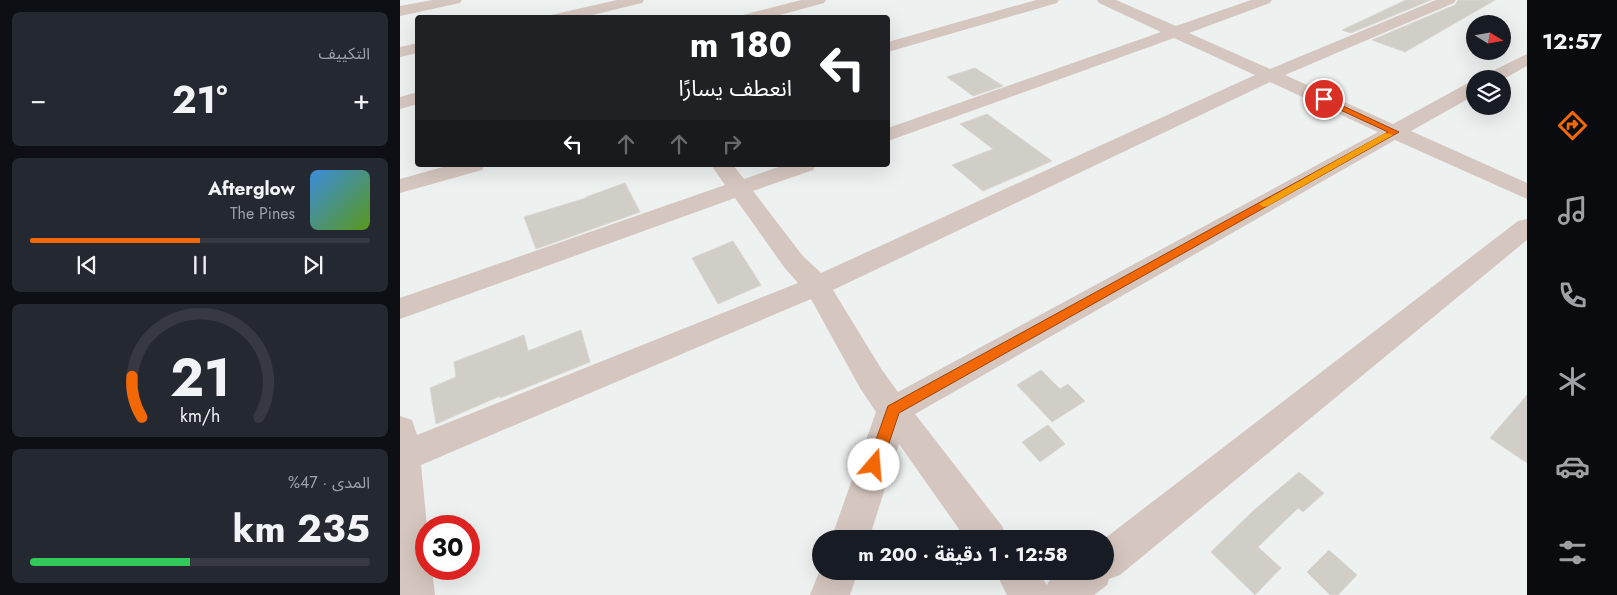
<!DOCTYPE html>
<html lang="ar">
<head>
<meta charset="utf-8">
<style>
  :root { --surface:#171b24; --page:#242831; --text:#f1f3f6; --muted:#9ea1a6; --line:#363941; --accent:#f26706 }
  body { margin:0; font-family:Jost,"Noto Sans Arabic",sans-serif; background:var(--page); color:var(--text); direction:rtl; height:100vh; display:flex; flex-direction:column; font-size:19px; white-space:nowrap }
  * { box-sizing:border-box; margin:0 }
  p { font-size:16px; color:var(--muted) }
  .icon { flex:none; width:28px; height:28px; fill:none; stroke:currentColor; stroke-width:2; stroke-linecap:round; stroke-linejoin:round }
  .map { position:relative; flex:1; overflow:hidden; direction:ltr }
  .sheet { display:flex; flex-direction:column; gap:12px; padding:12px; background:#0d0f14; width:400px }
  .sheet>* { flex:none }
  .guide { position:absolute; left:15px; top:15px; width:475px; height:152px; border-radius:5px; box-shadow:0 5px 20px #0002; direction:rtl; background:#202124; color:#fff; overflow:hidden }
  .needle { width:32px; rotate:101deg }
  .tools { position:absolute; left:1066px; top:15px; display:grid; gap:10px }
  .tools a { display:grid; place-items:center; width:45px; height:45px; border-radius:50%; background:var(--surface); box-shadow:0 5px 20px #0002; font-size:25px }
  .speed { position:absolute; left:15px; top:515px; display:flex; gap:10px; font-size:25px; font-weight:700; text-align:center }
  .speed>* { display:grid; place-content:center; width:65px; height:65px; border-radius:50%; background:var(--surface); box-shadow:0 5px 20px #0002; line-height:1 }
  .speed .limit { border:8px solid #d22; background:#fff; color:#111 }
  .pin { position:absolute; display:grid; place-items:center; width:42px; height:42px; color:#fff; margin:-21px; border:2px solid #fff; border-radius:50%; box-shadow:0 1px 5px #0007 }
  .me { position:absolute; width:55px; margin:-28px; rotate:18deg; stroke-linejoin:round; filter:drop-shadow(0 0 4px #0008) }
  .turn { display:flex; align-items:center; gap:18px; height:105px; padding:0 15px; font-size:22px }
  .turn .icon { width:65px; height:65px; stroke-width:2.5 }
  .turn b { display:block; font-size:35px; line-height:42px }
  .lanes { display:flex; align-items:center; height:48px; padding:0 15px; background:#0003; justify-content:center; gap:25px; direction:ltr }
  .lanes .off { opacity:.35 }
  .big { font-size:38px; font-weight:700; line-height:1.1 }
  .sheet .tile { flex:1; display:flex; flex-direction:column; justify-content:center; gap:8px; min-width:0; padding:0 18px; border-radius:8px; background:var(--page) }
  .sheet .dial { align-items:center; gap:0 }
  .dial svg { height:130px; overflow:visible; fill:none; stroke:var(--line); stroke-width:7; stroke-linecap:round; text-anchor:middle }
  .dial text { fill:var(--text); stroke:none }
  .song { display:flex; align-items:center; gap:15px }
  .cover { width:60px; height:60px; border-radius:8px; background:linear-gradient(135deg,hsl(210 70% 55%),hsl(90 70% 35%)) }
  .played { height:5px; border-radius:2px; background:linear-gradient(90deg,var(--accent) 50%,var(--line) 50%) }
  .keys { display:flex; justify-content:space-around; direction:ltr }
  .heat { display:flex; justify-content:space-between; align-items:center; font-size:28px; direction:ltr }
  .charge { height:8px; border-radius:4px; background:linear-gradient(90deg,#34c759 47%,var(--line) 0) }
  .trip { position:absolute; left:412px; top:530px; width:302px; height:50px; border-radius:25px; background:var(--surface); box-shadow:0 5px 20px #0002; font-weight:700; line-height:50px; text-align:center; direction:rtl }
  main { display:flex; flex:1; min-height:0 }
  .menu { display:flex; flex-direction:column; width:90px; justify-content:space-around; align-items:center; background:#090b0e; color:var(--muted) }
  .menu .icon { width:35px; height:35px }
  .menu .current { color:var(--accent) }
  .menu b { font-size:22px; color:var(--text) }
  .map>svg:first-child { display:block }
</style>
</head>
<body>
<main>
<nav class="menu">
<b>12:57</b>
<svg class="icon current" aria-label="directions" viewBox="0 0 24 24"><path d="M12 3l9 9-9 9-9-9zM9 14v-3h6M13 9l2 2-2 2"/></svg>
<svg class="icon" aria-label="music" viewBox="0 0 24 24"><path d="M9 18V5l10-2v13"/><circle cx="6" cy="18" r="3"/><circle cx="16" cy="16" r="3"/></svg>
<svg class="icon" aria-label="phone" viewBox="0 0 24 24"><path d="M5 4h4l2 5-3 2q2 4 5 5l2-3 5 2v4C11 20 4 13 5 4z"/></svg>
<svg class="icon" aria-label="climate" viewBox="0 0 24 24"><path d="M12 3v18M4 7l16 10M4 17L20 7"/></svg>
<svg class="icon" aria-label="car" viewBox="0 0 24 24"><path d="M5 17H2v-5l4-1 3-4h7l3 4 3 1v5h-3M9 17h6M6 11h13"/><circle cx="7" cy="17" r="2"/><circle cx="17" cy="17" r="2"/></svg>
<svg class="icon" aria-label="filters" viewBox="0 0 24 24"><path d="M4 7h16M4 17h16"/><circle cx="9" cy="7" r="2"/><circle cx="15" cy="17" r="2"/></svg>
</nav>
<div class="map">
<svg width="1127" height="595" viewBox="0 0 1127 595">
  <rect width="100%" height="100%" fill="#edf1f0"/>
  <path fill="#d1cdc7" stroke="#dad6d1" d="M 1006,0 L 1031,0 L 951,33 L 942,30 Z
    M 1058,0 L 1095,0 L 1005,52 L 972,40 L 1055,5 Z
    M 575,68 L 603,86 L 573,96 L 547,77 Z
    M 587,114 L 652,161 L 583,191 L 552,165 L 593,149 L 560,124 Z
    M 225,183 L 240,212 L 136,249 L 124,217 L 186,198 L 186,197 Z
    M 333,241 L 361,285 L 318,304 L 292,258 Z
    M 181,330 L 190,362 L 100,398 L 100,396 L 36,424 L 30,388 L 56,377 L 54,362 L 124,335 L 128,351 Z
    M 641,370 L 660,389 L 668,384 L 685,401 L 652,422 L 617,385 Z
    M 1127,395 L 1127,463 L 1090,438 Z
    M 648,425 L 665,444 L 640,462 L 622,442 Z
    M 899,472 L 924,493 L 903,512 L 898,508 L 858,547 L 881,568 L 855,595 L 811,552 L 853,511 Z
    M 929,550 L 957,575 L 938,595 L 930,595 L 907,572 Z"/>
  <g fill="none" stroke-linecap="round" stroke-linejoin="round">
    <path fill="#d5c6bf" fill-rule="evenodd" d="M 32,0 L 62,0 L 60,3 L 0,16 L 0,6 Z
      M 217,0 L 244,0 L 242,3 L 180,18 L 149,18 L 151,15 Z
      M 401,0 L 426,0 L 424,3 L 369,18 L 341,18 L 343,15 Z
      M 636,0 L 659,0 L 657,3 L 488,52 L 488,42 Z
      M 697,0 L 716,0 L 776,26 L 851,0 L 872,0 L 870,3 L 789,33 L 870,69 L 1036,0 L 1056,0 L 1054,3 L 885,75 L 993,124 L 1068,83 L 1075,81 L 1075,95 L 1011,131 L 1127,183 L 1127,199 L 995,140 L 515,414 L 602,526 L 608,539 L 566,539 L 499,444 L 469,539 L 431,539 L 476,412 L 460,388 L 411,299 L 21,465 L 27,526 L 26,569 L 32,569 L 35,595 L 0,595 L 0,416 L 12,420 L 17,435 L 398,283 L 384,267 L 335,198 L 0,319 L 0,298 L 325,185 L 311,165 L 333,165 L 344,179 L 384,165 L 416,165 L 413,170 L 353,191 L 402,255 L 421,273 L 855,75 L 774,38 L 488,141 L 488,128 L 761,32 L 699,3 ZM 870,82 L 978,132 L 498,392 L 482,370 L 433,290 Z
      M 18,43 L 18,53 L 0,57 L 0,47 Z
      M 1127,54 L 1127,66 L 1102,80 L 1081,79 L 1084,75 Z
      M 18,92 L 18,104 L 0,109 L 0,97 Z
      M 50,165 L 85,165 L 82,170 L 0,193 L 0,179 Z
      M 1127,219 L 1127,240 L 720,575 L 709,579 L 707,585 L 694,595 L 607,595 L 595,571 L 638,571 L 647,585 C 656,564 688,571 706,571 L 706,539 L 704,539 L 1118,221 Z
      M 421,567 L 421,571 L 458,571 L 450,595 L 410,595 Z"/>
  </g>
  <path fill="#f26706" stroke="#9d4304" d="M 921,98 L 926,98 L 999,132 L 499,413 L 480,470 L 474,471 L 469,470 L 467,465 L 488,406 L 988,132 L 921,101 Z"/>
  <path fill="#f59e0b" d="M 985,133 L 993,135 L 868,206 L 864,207 L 859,204 Z"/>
</svg>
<div class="tools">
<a><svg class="needle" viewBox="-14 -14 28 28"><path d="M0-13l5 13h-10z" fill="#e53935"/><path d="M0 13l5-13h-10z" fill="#9ea1a6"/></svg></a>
<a><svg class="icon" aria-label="layers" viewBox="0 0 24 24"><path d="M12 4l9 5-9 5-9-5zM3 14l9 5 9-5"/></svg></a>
</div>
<div class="speed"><div class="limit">30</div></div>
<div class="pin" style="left:924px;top:99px;background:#d93025"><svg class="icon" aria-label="arrive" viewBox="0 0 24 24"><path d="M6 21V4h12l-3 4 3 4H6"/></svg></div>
<svg class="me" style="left:474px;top:465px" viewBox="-20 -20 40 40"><circle r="19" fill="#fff"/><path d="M0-13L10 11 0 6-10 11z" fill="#f26706"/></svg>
<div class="trip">12:58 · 1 دقيقة · 200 m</div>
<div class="guide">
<div class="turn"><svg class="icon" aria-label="left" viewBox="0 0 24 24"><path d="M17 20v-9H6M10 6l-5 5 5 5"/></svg><div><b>180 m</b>انعطف يسارًا</div></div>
<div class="lanes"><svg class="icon" aria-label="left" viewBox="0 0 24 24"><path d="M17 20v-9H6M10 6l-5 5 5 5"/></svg><svg class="icon off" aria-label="ahead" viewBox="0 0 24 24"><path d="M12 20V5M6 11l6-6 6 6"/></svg><svg class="icon off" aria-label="ahead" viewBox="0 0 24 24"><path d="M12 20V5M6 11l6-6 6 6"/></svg><svg class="icon off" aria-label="right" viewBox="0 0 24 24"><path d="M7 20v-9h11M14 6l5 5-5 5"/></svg></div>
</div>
</div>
<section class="sheet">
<div class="tile"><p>التكييف</p>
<div class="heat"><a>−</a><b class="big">21°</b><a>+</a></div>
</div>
<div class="tile">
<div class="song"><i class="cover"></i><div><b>Afterglow</b><p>The Pines</p></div></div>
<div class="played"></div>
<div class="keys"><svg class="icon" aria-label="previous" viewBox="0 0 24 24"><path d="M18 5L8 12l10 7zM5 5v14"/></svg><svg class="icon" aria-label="pause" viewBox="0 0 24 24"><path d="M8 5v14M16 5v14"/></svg><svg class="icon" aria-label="next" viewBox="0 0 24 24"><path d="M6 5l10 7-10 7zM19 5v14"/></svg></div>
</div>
<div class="tile dial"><svg viewBox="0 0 100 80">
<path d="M14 69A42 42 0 1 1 86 69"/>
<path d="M14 69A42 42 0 0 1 8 44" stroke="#f26706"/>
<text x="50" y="56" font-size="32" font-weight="700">21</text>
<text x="50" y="72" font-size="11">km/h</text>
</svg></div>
<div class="tile"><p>المدى · 47%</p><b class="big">235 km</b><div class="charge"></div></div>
</section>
</main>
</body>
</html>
